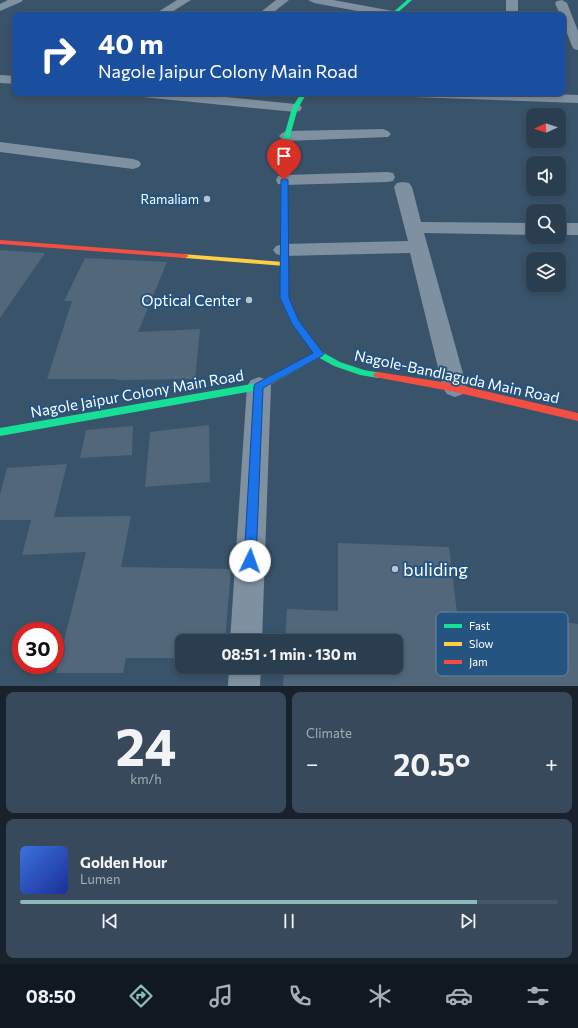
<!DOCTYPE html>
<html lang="en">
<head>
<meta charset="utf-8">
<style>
  :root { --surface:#2b3e50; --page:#37495a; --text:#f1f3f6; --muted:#a6aeb7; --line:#475767; --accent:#8bbbb9 }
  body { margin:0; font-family:Commissioner,sans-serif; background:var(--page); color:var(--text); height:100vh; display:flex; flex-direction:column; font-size:15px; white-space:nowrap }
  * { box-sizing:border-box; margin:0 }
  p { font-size:13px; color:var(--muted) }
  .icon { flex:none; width:22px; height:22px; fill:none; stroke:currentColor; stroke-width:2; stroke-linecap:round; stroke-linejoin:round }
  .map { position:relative; height:686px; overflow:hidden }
  .panel { display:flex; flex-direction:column; gap:6px; padding:6px; background:#18222c; flex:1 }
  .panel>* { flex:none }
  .hud { position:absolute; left:12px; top:12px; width:554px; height:84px; border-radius:8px; box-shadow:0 2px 6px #0003,0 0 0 1px var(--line); background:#1a4fa0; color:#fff; overflow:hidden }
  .needle { width:26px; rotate:266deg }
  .tools { position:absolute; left:526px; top:108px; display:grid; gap:8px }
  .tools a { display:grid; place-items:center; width:40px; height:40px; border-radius:8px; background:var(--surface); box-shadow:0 2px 6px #0003,0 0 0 1px var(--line); font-size:20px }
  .speed { position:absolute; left:12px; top:622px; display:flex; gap:8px; font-size:20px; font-weight:700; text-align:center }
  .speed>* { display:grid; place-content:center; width:52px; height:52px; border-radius:50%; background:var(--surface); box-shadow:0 2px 6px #0003,0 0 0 1px var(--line); line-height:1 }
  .speed .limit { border:6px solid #d22; background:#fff; color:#111 }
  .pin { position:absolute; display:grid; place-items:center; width:34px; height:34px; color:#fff; margin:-41px -17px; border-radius:50% 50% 50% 0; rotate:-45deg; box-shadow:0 0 4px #0007 }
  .pin .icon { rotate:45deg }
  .me { position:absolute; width:44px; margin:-22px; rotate:3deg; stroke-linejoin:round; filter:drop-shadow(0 0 3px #0008) }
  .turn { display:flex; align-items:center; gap:14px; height:84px; padding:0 20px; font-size:18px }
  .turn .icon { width:52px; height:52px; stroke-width:2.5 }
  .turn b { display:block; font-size:28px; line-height:34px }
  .big { font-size:30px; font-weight:700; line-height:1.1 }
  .panel .tile { flex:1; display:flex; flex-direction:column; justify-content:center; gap:6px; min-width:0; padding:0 14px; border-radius:8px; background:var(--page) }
  .panel .dial { align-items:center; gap:0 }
  .dial b { font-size:52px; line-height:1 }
  .song { display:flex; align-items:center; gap:12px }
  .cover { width:48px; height:48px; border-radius:6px; background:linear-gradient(135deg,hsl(220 70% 55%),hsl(230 70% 35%)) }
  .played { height:4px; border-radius:2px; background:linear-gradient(90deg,var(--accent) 85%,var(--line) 85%) }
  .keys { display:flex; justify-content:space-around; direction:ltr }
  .heat { display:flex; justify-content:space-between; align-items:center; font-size:22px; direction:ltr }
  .panel .tiles { flex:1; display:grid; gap:6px; grid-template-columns:1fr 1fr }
  .tile:last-child { grid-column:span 2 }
  .trip { position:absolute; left:175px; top:634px; width:228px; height:40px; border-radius:8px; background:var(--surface); box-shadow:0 2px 6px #0003,0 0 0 1px var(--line); font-weight:700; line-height:40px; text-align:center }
  .menu { display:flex; height:64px; justify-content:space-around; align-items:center; background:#111920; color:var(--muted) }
  .menu .icon { width:28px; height:28px }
  .menu .on { color:var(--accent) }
  .menu b { font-size:18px; color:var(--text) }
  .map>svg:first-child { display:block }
</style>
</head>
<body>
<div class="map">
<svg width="578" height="686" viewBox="0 0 578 686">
  <rect width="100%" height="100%" fill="#39536a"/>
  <path fill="#52677a" d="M 0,250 L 45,253 L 0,318 Z
    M 85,258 L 167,262 L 138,332 L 200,329 L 195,379 L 116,380 L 117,379 L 47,379 L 72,301 L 64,301 Z
    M 209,425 L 210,482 L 145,487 L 150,432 Z
    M 133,426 L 132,455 L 80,458 L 86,430 Z
    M 67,464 L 54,517 L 131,516 L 121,567 L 231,569 L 225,641 L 182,641 L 182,658 L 126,658 L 123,673 L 56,673 L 86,552 L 22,555 L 31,520 L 0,520 L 0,495 L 7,468 Z
    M 338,543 L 449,547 L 457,613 L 517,628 L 515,615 L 578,624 L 578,686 L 283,686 L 284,667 L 396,667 L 396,641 L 285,641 L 287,609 L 338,611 Z"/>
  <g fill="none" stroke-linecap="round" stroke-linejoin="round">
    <path fill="#7f90a0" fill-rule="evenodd" d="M 8,0 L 23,0 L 21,2 L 0,11 L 0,4 Z
      M 177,0 L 191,0 L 167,15 L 153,15 Z
      M 276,0 L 289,0 L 270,15 L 257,15 Z
      M 308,0 L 333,0 L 393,11 L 397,12 L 399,14 L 379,15 L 314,3 Z
      M 506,0 L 518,0 L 518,15 L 506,15 Z
      M 562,0 L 567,3 L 578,31 L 578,50 L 574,49 L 572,46 L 563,23 L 563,15 L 560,15 L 555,3 L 557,1 Z
      M 0,75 L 15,76 L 15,84 L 0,83 Z
      M 135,93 L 186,93 L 295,104 L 300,105 L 302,108 L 300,111 L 295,112 L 142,97 L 137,96 Z
      M 405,93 L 530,93 L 578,95 L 578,103 L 412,97 L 407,96 Z
      M 383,129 L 388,131 L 391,134 L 388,137 L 287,141 L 282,139 L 279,136 L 282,133 L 287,131 Z
      M 0,142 L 133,159 L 139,161 L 141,164 L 139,167 L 133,169 L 0,152 Z
      M 387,172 L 393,173 L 395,177 L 393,181 L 387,182 L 284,185 L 278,184 L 276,180 L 278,176 L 284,175 Z
      M 403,182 L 409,183 L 412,187 L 421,222 L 533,223 L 533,235 L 424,233 L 467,388 L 463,394 L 455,397 L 447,394 L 443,388 L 410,253 L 283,256 L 276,254 L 273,250 L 276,246 L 283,244 L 408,241 L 394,187 L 397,183 Z
      M 559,223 L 578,223 L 578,235 L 559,235 Z
      M 259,377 L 267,380 L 271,386 L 262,641 L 230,641 L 247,386 L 251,380 Z
      M 229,667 L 261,667 L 260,686 L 228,686 Z"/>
    <path fill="#16e098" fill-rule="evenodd" d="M 407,0 L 412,0 L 395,15 L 390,15 Z
      M 301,93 L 307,93 L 298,108 L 290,136 L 287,180 L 288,298 L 299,321 L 322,352 L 340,362 L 364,370 L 381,373 L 383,375 L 381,377 L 378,378 L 360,375 L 334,366 L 316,356 L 292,324 L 280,298 L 281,180 L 284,136 L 292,108 Z
      M 265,379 L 268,380 L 270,383 L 268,386 L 259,390 L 0,436 L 0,428 L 257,383 Z"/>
    <path fill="#ffcf43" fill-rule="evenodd" d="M 182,254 L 284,262 L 288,264 L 284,266 L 185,258 L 182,258 L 181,256 Z
      M 319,351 L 322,352 L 324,354 L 322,356 L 268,386 L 262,386 L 260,383 L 262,380 Z"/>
    <path fill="#f24e42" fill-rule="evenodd" d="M 0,240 L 185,254 L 189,256 L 185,258 L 0,244 Z
      M 378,372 L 455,384 L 578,413 L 578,421 L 455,392 L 375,377 L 373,375 L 375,373 Z"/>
  </g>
  <path fill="#1a73e8" stroke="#114b97" d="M 284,178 L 288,180 L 289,298 L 299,321 L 324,354 L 322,356 L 263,388 L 256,561 L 254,565 L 250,567 L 246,565 L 244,561 L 254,386 L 255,384 L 313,353 L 292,324 L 280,298 L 281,180 Z"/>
  <g fill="#bac3cb" stroke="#24547f" stroke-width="1.5">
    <circle cx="207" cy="199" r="4"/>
    <circle cx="249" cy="300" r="4"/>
    <circle cx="395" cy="569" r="4"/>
  </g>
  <g text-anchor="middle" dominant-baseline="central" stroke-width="4" stroke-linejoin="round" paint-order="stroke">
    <g font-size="13" fill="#fff" stroke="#24547f" text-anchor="end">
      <text x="199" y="199">Ramaliam</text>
    </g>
    <g font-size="15" fill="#fff" stroke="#24547f" text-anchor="end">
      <text x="241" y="300">Optical Center</text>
    </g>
    <g font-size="15" fill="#fff" stroke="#24547f">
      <text transform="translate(457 376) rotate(12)">Nagole-Bandlaguda Main Road</text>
      <text transform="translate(137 393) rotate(-10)">Nagole Jaipur Colony Main Road</text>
    </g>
    <g font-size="18" fill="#fff" stroke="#24547f" text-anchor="start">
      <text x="403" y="569">buliding</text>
    </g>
  </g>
  <rect x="436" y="612" width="132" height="64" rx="6" fill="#24547f" stroke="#6687a5" stroke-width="1"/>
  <rect x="444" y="624" width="18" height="4" fill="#16e098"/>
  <rect x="444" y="642" width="18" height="4" fill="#ffcf43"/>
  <rect x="444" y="660" width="18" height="4" fill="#f24e42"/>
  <g font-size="11" fill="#fff">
    <text x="469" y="630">Fast</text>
    <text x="469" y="648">Slow</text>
    <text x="469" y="666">Jam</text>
  </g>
</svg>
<div class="tools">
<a><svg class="needle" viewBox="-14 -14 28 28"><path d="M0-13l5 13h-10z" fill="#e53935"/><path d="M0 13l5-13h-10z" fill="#a6aeb7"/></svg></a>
<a><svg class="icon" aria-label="sound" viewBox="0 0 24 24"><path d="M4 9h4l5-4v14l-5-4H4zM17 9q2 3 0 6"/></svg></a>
<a><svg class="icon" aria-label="search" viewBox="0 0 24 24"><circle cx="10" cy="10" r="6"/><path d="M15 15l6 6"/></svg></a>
<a><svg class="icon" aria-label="layers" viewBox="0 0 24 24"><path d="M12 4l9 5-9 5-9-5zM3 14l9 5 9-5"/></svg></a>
</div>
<div class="speed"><div class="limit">30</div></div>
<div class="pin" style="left:284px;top:180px;background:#d93025"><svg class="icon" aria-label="arrive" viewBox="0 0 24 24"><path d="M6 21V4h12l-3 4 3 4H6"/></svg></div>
<svg class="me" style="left:250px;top:561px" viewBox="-20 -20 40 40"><circle r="19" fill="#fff"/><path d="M0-13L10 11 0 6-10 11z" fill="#1a73e8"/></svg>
<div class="trip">08:51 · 1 min · 130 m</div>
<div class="hud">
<div class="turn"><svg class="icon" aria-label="right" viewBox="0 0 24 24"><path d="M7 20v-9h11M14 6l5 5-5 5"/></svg><div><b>40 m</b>Nagole Jaipur Colony Main Road</div></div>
</div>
</div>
<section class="panel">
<div class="tiles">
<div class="tile dial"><b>24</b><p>km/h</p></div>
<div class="tile"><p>Climate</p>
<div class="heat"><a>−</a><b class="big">20.5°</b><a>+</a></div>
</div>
<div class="tile">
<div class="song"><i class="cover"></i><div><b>Golden Hour</b><p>Lumen</p></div></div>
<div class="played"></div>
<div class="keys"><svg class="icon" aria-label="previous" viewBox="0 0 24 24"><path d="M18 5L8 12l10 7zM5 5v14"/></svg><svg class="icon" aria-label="pause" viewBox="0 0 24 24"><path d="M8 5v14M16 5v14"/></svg><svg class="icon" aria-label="next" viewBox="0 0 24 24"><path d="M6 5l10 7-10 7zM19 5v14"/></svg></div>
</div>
</div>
</section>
<nav class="menu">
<b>08:50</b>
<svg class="icon on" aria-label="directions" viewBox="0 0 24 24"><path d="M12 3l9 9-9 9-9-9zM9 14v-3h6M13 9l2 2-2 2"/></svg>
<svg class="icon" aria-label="music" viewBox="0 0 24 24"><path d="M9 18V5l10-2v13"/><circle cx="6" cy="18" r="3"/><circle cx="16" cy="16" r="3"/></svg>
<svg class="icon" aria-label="phone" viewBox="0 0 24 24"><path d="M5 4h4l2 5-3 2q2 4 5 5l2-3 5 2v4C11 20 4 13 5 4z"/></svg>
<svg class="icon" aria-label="climate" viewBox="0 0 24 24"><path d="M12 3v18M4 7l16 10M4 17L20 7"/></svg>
<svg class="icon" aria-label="car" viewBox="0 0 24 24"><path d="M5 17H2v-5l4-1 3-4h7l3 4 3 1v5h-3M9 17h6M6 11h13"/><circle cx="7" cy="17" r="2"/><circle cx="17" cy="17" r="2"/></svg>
<svg class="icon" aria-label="filters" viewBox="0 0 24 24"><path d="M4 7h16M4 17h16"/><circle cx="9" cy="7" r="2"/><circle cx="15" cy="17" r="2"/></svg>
</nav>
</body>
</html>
